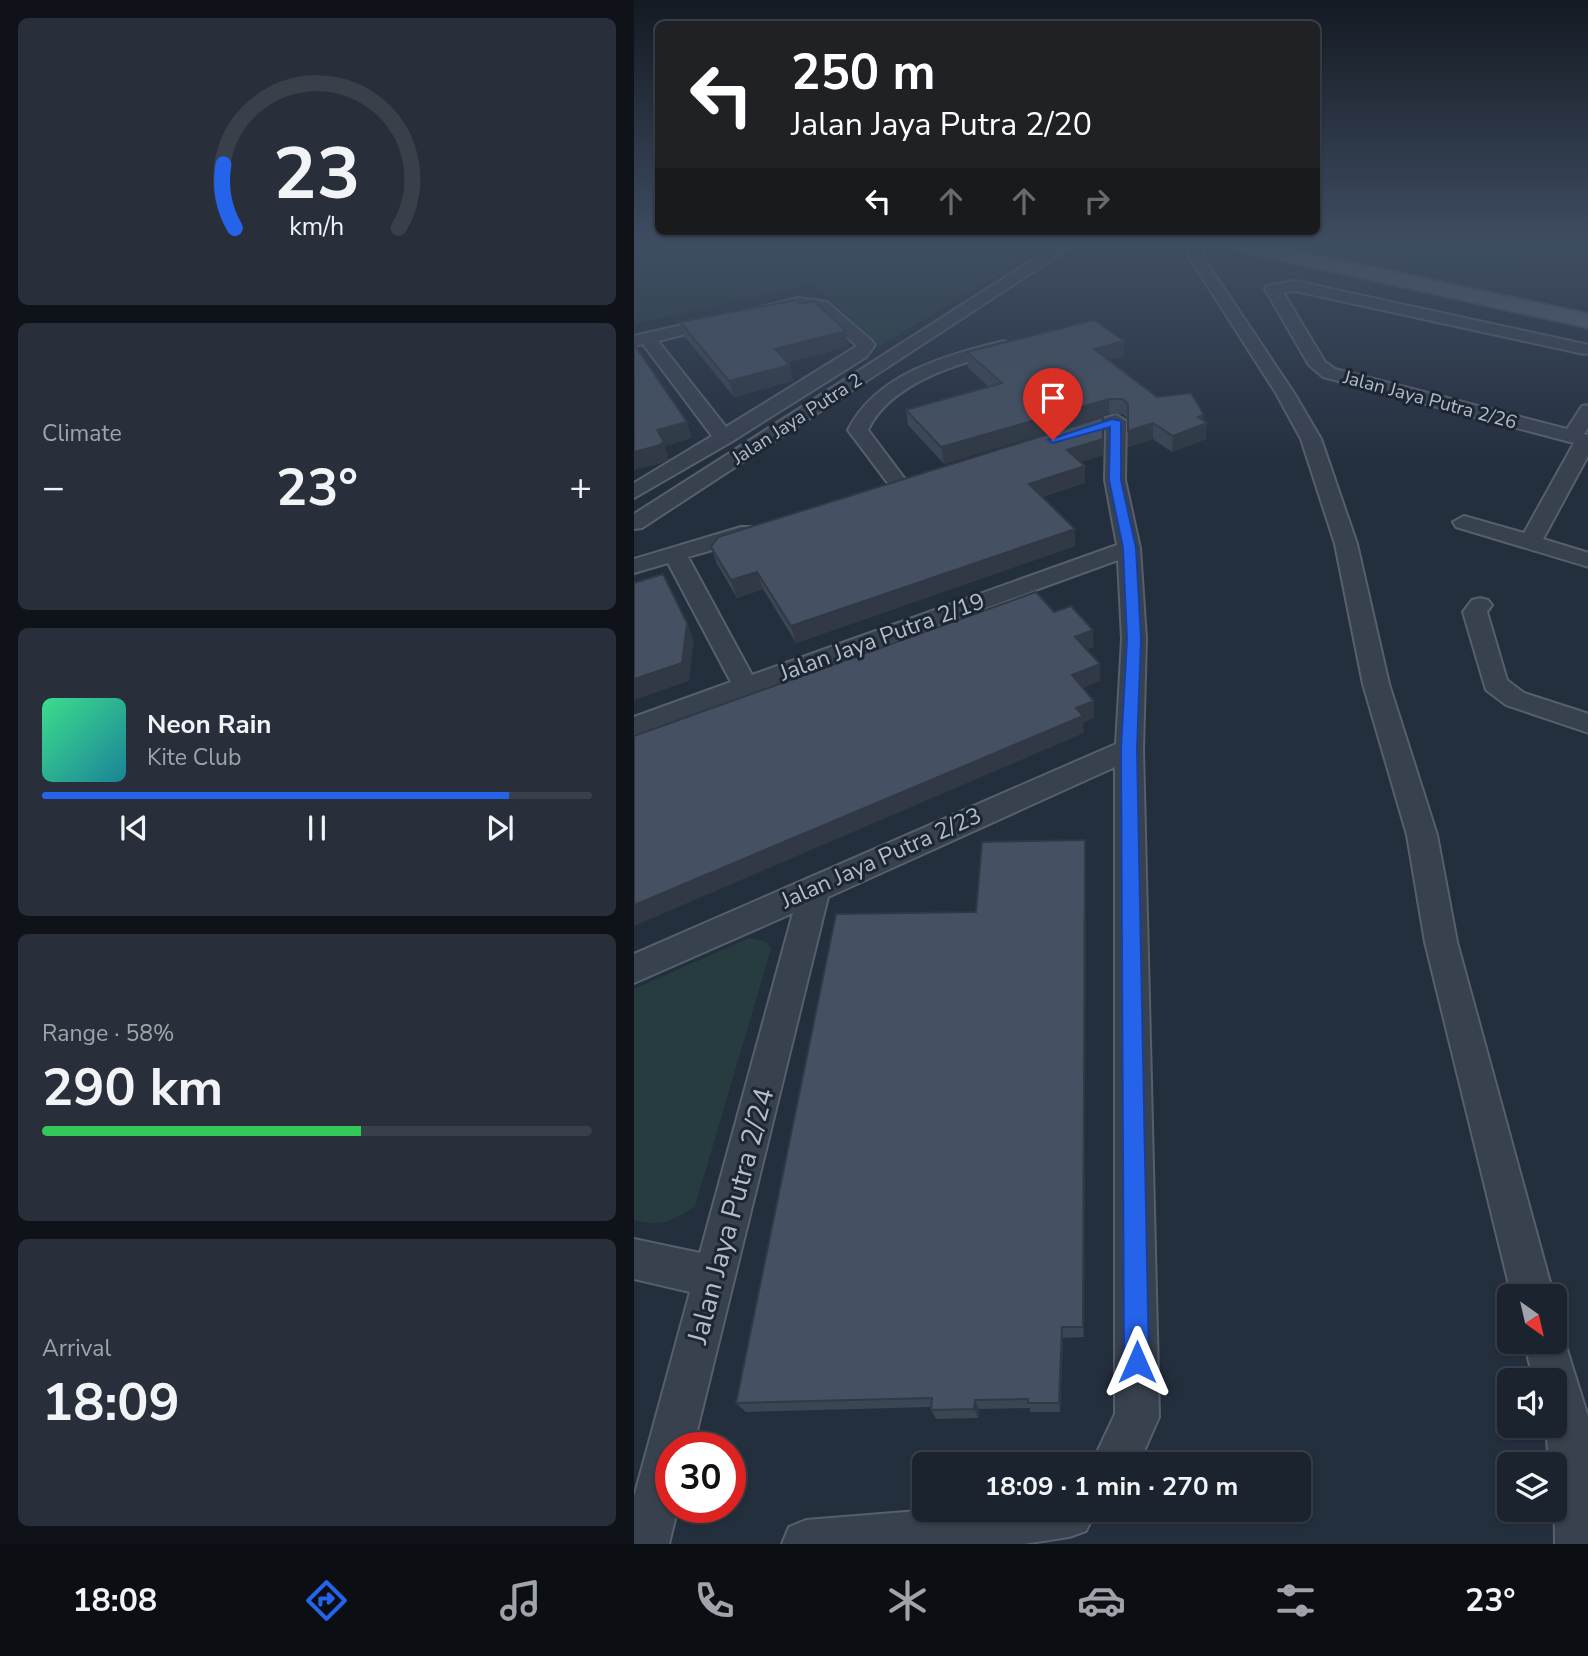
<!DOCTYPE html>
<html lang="en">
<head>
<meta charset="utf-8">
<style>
  :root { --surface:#1b232e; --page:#282f3a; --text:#f1f3f6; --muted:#a0a4aa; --line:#39404a; --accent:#2563eb }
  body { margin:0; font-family:"Nunito Sans",sans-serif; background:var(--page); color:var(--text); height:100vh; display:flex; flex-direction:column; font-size:26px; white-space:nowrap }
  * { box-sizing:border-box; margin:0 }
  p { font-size:23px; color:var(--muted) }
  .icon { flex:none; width:38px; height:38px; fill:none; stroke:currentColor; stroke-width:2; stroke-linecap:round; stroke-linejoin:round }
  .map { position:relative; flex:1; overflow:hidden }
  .panel { display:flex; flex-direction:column; gap:18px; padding:18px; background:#0f1319; width:634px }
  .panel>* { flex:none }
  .top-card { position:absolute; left:21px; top:21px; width:665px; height:214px; border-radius:10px; box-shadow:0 2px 5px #0004,0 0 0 2px var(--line); background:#202124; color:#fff; overflow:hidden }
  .needle { width:46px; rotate:146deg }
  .buttons { position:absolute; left:863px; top:1284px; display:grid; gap:14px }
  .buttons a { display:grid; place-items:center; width:70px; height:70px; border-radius:10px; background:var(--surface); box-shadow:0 2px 5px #0004,0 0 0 2px var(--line); font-size:35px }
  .speed { position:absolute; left:21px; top:1432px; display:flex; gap:14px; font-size:35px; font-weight:700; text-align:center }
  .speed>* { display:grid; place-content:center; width:91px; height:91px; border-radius:50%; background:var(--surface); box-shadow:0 2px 5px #0004,0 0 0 2px var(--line); line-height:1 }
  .speed .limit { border:10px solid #d22; background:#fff; color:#111 }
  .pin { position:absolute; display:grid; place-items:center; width:60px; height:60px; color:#fff; margin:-72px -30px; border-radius:50% 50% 50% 0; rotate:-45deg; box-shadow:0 0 7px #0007 }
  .pin .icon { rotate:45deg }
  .me { position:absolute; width:77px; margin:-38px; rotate:0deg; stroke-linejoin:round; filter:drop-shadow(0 0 5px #0008) }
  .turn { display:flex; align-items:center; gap:24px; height:147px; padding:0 21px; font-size:32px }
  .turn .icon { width:91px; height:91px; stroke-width:2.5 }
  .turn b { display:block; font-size:49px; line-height:60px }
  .lanes { display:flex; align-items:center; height:66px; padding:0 21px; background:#0003; justify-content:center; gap:35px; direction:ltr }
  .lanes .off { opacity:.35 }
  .big { font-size:52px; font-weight:700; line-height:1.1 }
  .panel .card { flex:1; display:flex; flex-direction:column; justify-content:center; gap:10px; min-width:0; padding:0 24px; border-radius:10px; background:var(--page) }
  .panel .dial { align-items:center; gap:0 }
  .dial svg { height:182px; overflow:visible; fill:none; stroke:var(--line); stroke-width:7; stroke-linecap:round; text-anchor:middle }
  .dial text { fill:var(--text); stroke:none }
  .song { display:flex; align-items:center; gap:21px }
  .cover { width:84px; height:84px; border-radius:10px; background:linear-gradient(135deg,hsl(150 70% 55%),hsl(190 70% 35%)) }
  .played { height:7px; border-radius:4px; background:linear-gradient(90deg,var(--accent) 85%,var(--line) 85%) }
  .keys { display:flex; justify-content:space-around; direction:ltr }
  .heat { display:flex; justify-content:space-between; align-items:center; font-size:38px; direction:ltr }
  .charge { height:10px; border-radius:5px; background:linear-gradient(90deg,#34c759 58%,var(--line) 0) }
  .trip { position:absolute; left:278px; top:1452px; width:399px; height:70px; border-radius:10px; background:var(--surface); box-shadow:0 2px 5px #0004,0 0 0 2px var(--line); font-weight:700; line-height:70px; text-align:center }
  .tabs { display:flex; height:112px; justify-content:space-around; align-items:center; background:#0b0e12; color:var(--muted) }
  .tabs .icon { width:49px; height:49px }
  .tabs .on { color:var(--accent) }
  .tabs b { font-size:32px; color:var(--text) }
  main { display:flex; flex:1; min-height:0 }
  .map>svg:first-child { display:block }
</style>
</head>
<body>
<main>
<section class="panel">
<div class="card dial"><svg viewBox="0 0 100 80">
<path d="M14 69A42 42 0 1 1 86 69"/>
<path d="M14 69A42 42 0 0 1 9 41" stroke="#2563eb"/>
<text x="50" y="56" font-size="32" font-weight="700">23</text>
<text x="50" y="72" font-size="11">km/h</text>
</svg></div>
<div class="card"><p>Climate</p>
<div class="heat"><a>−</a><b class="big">23°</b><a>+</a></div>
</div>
<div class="card">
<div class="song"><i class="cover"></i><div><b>Neon Rain</b><p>Kite Club</p></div></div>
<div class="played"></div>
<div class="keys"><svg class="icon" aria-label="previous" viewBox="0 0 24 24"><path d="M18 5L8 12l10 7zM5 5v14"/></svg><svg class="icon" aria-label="pause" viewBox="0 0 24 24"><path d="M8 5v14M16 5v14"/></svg><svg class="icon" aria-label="next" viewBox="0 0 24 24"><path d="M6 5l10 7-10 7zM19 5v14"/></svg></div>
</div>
<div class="card"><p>Range · 58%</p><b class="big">290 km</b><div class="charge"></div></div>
<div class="card"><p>Arrival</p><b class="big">18:09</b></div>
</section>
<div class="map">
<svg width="955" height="1544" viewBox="0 0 955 1544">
  <rect width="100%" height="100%" fill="#242f3e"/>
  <path fill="#263c3f" d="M 414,245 L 246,346 L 180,284 L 0,324 L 0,245 Z
    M 115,938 L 133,942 L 137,949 L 61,1206 C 36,1222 30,1227 0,1220 L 0,989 Z"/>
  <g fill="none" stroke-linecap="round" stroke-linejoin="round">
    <g stroke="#565f6c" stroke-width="4">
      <path id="minor" d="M 422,245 L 440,245 L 8,528 L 0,529 L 0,514 Z
        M 555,245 L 569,245 L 569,257 L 660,393 L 687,439 L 723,544 L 755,684 L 803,835 L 823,942 L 920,1297 L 878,1297 L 791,942 L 773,835 L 729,684 L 701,544 L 667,439 L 642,393 L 555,257 Z
        M 661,281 L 955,345 L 955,353 L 950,354 L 661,291 L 649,292 L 691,362 L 701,369 L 933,429 L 948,406 L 955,405 L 955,426 L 950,434 L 955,435 L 955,454 L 909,539 L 955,553 L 955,567 L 822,527 L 819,522 L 830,516 L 890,533 L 940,443 L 689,377 L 675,365 L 631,289 L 633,286 Z
        M 164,298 L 193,302 L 238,341 L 241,345 L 232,357 L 97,442 L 0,498 L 0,483 L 78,436 L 9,344 L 0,346 L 0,336 L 86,316 L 92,318 L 92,324 L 24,341 L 92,427 L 223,346 C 182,309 185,303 129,316 L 121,311 L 123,308 Z
        M 370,341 L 379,346 L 376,350 C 329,362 257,381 234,430 L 276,486 L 273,490 L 259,490 L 214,430 C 243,373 313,355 370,341 Z
        M 482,415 L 492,421 L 491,480 L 506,548 L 512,639 L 509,749 L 525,1417 L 504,1465 L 457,1465 L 481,1414 L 481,767 L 194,897 L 59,1447 L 37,1447 L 37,1507 L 44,1507 L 35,1544 L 0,1544 L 0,1497 L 56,1292 L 0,1279 L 0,1239 L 66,1253 L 159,913 L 0,983 L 0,954 L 482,744 L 488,639 L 484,560 L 0,736 L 0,717 L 97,682 L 34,563 L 0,573 L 0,559 L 107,527 L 123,527 L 126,532 L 123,537 L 54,557 L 118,675 L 483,545 L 471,480 L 472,430 L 435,441 L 425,435 L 428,431 Z
        M 846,598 L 854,600 L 858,605 L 853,612 L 873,680 L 890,693 L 955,714 L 955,733 L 872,705 L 852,690 L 829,612 L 838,600 Z
        M 920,1325 L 926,1327 L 955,1420 L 955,1544 L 921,1544 L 920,1465 L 915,1465 L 912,1426 L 920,1426 L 920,1381 L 900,1381 L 890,1342 L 920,1342 Z
        M 296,1510 L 462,1510 L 452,1531 L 435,1537 L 390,1544 L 148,1544 L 155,1527 L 172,1520 Z"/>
    </g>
    <g stroke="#414a57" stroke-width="4">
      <path id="primary" d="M 595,245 L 635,245 L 955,314 L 955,328 L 605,251 Z"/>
    </g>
    <use href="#minor" fill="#38414e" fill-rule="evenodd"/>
    <use href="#primary" fill="#56606e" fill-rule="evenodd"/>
  </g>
  <path fill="#3b4654" d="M 46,322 L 214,347 L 153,362 L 159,381 L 100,397 L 51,337 Z
    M 333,352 L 490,356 L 474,360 L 523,397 L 569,421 L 572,439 L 538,452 L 519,439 L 494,447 L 494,419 L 489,414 L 475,414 L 310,464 L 274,425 L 272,410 L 355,387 L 334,368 Z
    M 469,455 L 446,462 L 451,483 L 408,497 L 441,529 L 441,546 L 162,643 L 129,589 L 103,598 L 83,564 L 77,547 Z
    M 452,857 L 450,1337 L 429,1338 L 426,1412 L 396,1412 L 396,1408 L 345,1409 L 344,1418 L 302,1419 L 297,1410 L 297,1407 L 112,1412 L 102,1403 L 342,912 Z"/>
  <path fill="#303945" d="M 212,331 L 214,347 L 145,365 L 141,349 Z
    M 490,341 L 490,356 L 460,364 L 460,349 Z
    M 156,365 L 159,381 L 100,397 L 95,381 Z
    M 475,399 L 475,414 L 310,464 L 307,447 Z
    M 570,415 L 569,425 L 573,423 L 572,439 L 538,452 L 539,436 L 564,417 Z
    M 469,417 L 469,455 L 433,467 L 433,450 Z
    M 53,422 L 58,438 L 31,446 L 35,459 L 29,463 L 0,470 L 0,452 L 23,430 Z
    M 519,423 L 519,439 L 494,447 L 494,431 Z
    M 451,466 L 451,483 L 396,501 L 395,484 Z
    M 441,529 L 441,546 L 162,643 L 157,626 Z
    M 123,572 L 129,589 L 103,598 L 97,580 Z
    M 53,623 L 60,640 L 55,681 L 0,700 L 0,679 Z
    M 459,630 L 460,647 L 442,654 L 441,637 Z
    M 466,664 L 466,681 L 438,693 L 438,675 Z
    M 460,701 L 460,718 L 449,723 L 450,733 L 0,926 L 0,905 Z
    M 451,840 L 452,857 L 450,1337 L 449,1327 Z
    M 428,1327 L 429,1338 L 426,1412 L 425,1403 Z
    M 341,1400 L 345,1409 L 344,1418 L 340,1409 Z"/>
  <path fill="#455162" stroke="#303945" stroke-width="2" d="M 162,300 L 167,304 L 180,301 L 212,331 L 141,349 L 156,365 L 95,381 L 46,322 Z
    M 460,320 L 490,341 L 460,349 L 523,397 L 557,393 L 570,415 L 564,417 L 573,423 L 539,436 L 519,423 L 494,431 L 494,404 L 489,399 L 475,399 L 307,447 L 272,410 L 368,383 L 333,352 Z
    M 0,344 L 53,422 L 23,430 L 30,442 L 23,446 L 0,452 Z
    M 469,417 L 469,439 L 433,450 L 451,466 L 395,484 L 441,529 L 157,626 L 123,572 L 97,580 L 77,547 L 84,537 Z
    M 29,574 L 53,623 L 48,663 L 0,679 L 0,583 Z
    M 402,592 L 420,612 L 437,606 L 459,630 L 441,637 L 466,664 L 438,675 L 460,701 L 442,708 L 449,716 L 0,905 L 0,736 Z
    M 451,840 L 449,1327 L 428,1327 L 425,1403 L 394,1403 L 394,1399 L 341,1400 L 340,1409 L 297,1410 L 298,1398 L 102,1403 L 202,914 L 342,912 L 348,842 Z"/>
  <linearGradient id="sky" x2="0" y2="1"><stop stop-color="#141a22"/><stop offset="0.53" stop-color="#3f4d63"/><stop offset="1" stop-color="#3f4d63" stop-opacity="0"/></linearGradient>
  <rect width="955" height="462" fill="url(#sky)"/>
  <path fill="#2563eb" stroke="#184099" stroke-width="2" d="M 478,419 L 487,421 L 487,480 L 502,548 L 507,639 L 503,749 L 515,1362 L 511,1370 L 503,1374 L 494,1370 L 490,1362 L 487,749 L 493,639 L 489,548 L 475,480 L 476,427 L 419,443 L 414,440 Z"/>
  <g text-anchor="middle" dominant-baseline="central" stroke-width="6" stroke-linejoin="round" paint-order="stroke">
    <g font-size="19" fill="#b4bcc9" stroke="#1d2633">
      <text transform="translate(796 400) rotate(15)">Jalan Jaya Putra 2/26</text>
      <text transform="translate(163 419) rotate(-33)">Jalan Jaya Putra 2</text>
    </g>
    <g font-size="23" fill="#b4bcc9" stroke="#1d2633">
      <text transform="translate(248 637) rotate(-20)">Jalan Jaya Putra 2/19</text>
      <text transform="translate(247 858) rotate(-24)">Jalan Jaya Putra 2/23</text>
    </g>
    <g font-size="28" fill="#b4bcc9" stroke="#1d2633">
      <text transform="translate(97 1216) rotate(-75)">Jalan Jaya Putra 2/24</text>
    </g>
  </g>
</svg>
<div class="buttons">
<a><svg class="needle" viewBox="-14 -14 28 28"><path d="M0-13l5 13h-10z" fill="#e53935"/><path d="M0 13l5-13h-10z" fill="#a0a4aa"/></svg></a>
<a><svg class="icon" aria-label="sound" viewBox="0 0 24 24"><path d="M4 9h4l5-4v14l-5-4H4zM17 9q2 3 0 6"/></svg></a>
<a><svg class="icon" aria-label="layers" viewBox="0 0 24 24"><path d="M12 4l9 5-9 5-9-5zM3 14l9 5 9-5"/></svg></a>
</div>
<div class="speed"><div class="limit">30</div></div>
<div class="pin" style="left:419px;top:440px;background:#d93025"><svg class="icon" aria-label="arrive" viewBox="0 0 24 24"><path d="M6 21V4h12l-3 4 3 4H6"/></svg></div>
<svg class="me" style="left:503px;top:1362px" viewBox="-20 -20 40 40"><path d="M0-17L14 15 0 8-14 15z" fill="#2563eb" stroke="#fff" stroke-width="4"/></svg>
<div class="trip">18:09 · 1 min · 270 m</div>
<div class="top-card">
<div class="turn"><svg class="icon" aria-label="left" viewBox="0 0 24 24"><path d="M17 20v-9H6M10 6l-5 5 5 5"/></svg><div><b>250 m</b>Jalan Jaya Putra 2/20</div></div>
<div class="lanes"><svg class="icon" aria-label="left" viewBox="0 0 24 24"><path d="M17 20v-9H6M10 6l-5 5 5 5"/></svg><svg class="icon off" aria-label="ahead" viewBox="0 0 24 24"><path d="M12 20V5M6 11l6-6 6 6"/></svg><svg class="icon off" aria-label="ahead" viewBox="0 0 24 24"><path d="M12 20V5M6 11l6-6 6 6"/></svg><svg class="icon off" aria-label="right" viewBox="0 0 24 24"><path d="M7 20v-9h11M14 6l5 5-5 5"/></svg></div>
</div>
</div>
</main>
<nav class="tabs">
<b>18:08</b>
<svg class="icon on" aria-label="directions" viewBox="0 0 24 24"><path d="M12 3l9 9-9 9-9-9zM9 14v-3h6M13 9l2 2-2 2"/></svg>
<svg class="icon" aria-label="music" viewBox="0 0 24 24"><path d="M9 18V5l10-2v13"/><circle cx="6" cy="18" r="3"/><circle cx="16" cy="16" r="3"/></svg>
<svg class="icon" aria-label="phone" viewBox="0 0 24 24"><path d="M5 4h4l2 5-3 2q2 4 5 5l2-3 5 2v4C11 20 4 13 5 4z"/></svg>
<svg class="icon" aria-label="climate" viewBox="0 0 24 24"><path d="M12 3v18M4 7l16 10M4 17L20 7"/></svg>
<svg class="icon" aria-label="car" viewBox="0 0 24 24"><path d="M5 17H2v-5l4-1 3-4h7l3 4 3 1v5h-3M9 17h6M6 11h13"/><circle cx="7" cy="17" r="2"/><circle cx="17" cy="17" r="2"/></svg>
<svg class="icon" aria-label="filters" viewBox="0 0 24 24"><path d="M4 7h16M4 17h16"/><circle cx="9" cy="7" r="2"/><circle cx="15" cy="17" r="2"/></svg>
<b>23°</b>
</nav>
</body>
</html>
